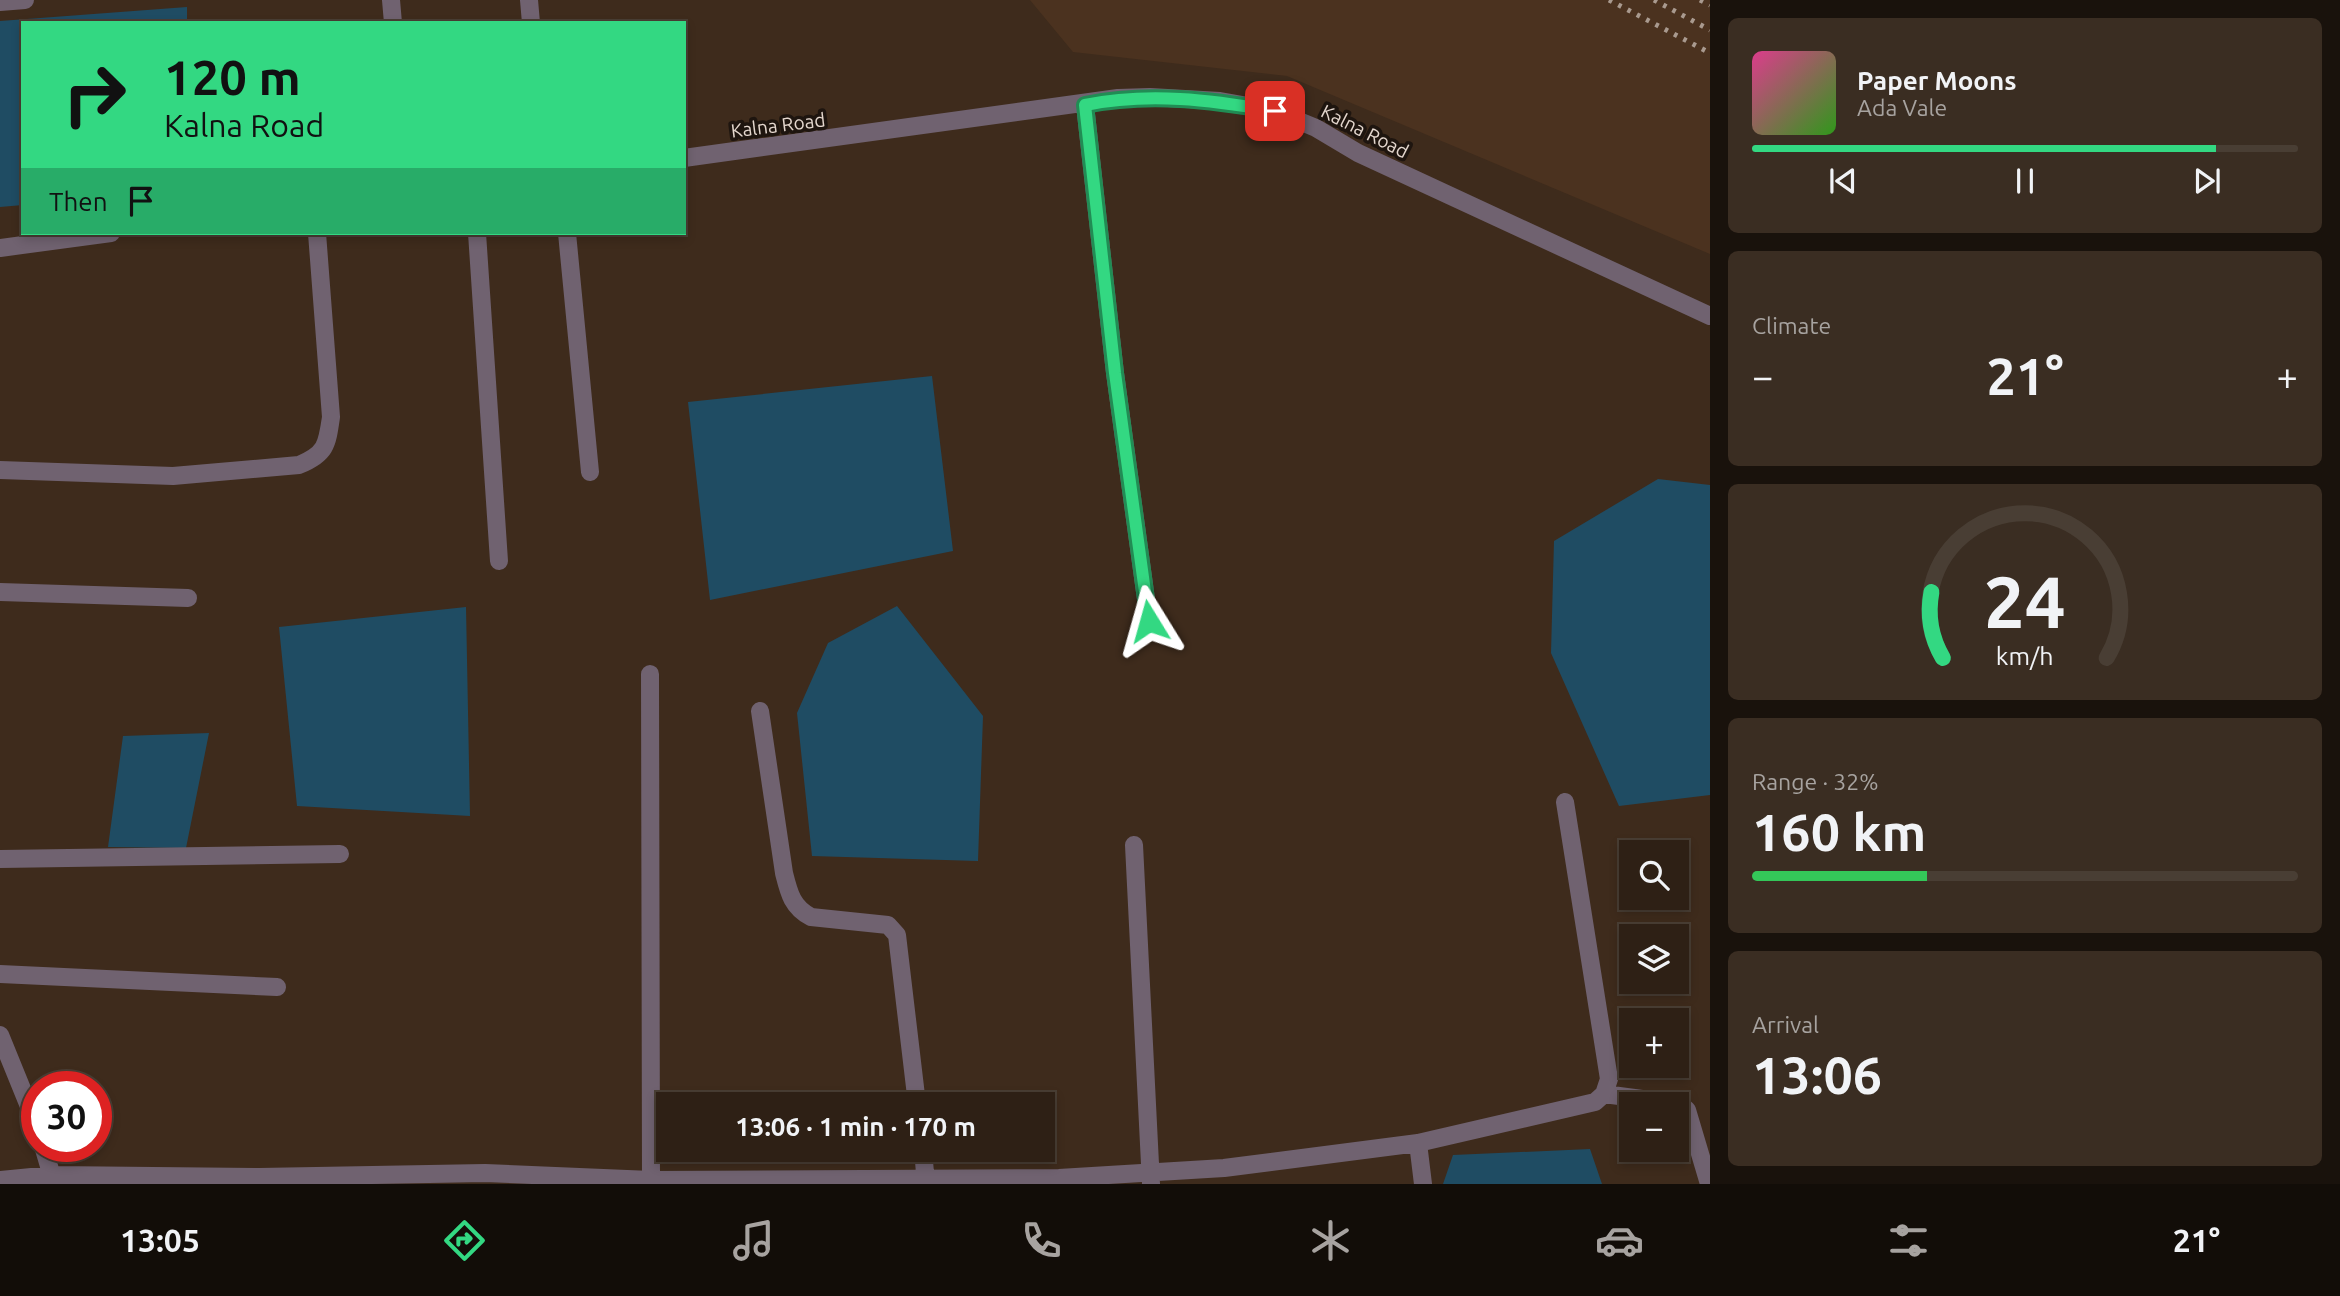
<!DOCTYPE html>
<html lang="en">
<head>
<meta charset="utf-8">
<style>
  :root { --surface:#2e2015; --page:#3a2d22; --text:#f1f3f6; --muted:#a7a3a0; --line:#493e34; --accent:#33d882 }
  body { margin:0; font-family:Ubuntu,sans-serif; background:var(--page); color:var(--text); height:100vh; display:flex; flex-direction:column; font-size:26px; white-space:nowrap }
  * { box-sizing:border-box; margin:0 }
  p { font-size:23px; color:var(--muted) }
  .icon { flex:none; width:38px; height:38px; fill:none; stroke:currentColor; stroke-width:2; stroke-linecap:round; stroke-linejoin:round }
  .map { position:relative; flex:1; overflow:hidden }
  .sheet { display:flex; flex-direction:column; gap:18px; padding:18px; background:#19120c; width:630px }
  .sheet>* { flex:none }
  .guide { position:absolute; left:21px; top:21px; width:665px; height:214px; border-radius:0px; box-shadow:0 4px 10px #0003,0 0 0 2px var(--line); background:#33d882; color:#111; overflow:hidden }
  .tools { position:absolute; left:1619px; top:840px; display:grid; gap:14px }
  .tools a { display:grid; place-items:center; width:70px; height:70px; border-radius:0px; background:var(--surface); box-shadow:0 4px 10px #0003,0 0 0 2px var(--line); font-size:35px }
  .speed { position:absolute; left:21px; top:1071px; display:flex; gap:14px; font-size:35px; font-weight:700; text-align:center }
  .speed>* { display:grid; place-content:center; width:91px; height:91px; border-radius:50%; background:var(--surface); box-shadow:0 4px 10px #0003,0 0 0 2px var(--line); line-height:1 }
  .speed .limit { border:10px solid #d22; background:#fff; color:#111 }
  .pin { position:absolute; display:grid; place-items:center; width:60px; height:60px; color:#fff; margin:-30px; border-radius:14px; box-shadow:0 4px 10px #0006 }
  .me { position:absolute; width:77px; margin:-38px; rotate:352deg; stroke-linejoin:round; filter:drop-shadow(0 0 5px #0008) }
  .turn { display:flex; align-items:center; gap:24px; height:147px; padding:0 28px; font-size:32px }
  .turn .icon { width:91px; height:91px; stroke-width:2.5 }
  .turn b { display:block; font-size:49px; line-height:60px }
  .then { display:flex; align-items:center; height:66px; padding:0 28px; background:#0003; gap:14px; font-size:26px }
  .big { font-size:52px; font-weight:600; line-height:1.1 }
  .sheet .widget { flex:1; display:flex; flex-direction:column; justify-content:center; gap:10px; min-width:0; padding:0 24px; border-radius:10px; background:var(--page) }
  .sheet .dial { align-items:center; gap:0 }
  .dial svg { height:182px; overflow:visible; fill:none; stroke:var(--line); stroke-width:7; stroke-linecap:round; text-anchor:middle }
  .dial text { fill:var(--text); stroke:none }
  .song { display:flex; align-items:center; gap:21px }
  .cover { width:84px; height:84px; border-radius:10px; background:linear-gradient(135deg,hsl(330 70% 55%),hsl(110 70% 35%)) }
  .played { height:7px; border-radius:4px; background:linear-gradient(90deg,var(--accent) 85%,var(--line) 85%) }
  .keys { display:flex; justify-content:space-around; direction:ltr }
  .heat { display:flex; justify-content:space-between; align-items:center; font-size:38px; direction:ltr }
  .charge { height:10px; border-radius:5px; background:linear-gradient(90deg,#34c759 32%,var(--line) 0) }
  .trip { position:absolute; left:656px; top:1092px; width:399px; height:70px; border-radius:0px; background:var(--surface); box-shadow:0 4px 10px #0003,0 0 0 2px var(--line); font-weight:600; line-height:70px; text-align:center }
  .dock { display:flex; height:112px; justify-content:space-around; align-items:center; background:#120d08; color:var(--muted) }
  .dock .icon { width:49px; height:49px }
  .dock .selected { color:var(--accent) }
  .dock b { font-size:32px; color:var(--text) }
  main { display:flex; flex:1; min-height:0 }
  .map>svg:first-child { display:block }
</style>
</head>
<body>
<main>
<div class="map">
<svg width="1710" height="1184" viewBox="0 0 1710 1184">
  <rect width="100%" height="100%" fill="#3e2b1c"/>
  <path fill="#4b321f" d="M 1030,0 L 1710,0 L 1710,254 L 1287,76 L 1073,52 Z"/>
  <path fill="#1f4c63" d="M 187,7 L 187,23 L 23,23 L 23,205 L 0,207 L 0,21 Z
    M 932,376 L 953,551 L 710,600 L 688,402 Z
    M 1658,479 L 1710,485 L 1710,795 L 1619,806 L 1551,653 L 1554,541 Z
    M 897,606 L 983,716 L 978,861 L 812,856 L 797,713 L 828,643 Z
    M 466,607 L 470,816 L 297,806 L 279,627 Z
    M 209,733 L 186,848 L 108,847 L 123,736 Z
    M 1590,1149 L 1602,1184 L 1443,1184 L 1453,1155 Z"/>
  <g fill="none" stroke-linecap="round" stroke-linejoin="round">
    <path stroke="#706270" stroke-width="18" d="M 391,0 L 393,23
      M 529,0 L 531,23
      M 0,2 L 25,0
      M 1085,105 L 1115,373 L 1149,621
      M 684,158 L 1118,98 L 1150,97 L 1220,101 L 1275,111 L 1316,128 L 1358,153 L 1710,316
      M 477,233 L 499,561
      M 567,233 L 590,472
      M 0,248 L 111,233
      M 0,470 L 173,476 L 299,465 C 326,454 327,445 331,417 L 317,233
      M 0,592 L 188,598
      M 650,674 L 651,1184
      M 760,711 L 784,873 C 789,893 792,907 811,917 L 888,925 L 897,935 L 917,1104
      M 1134,845 L 1151,1184
      M 0,859 L 340,854
      M 0,974 L 277,987
      M 0,1035 L 37,1126
      M 1604,1094 L 1680,1104 L 1687,1110 L 1709,1184
      M 1418,1143 L 1423,1184
      M 43,1146 L 54,1183
      M 923,1150 L 926,1184
      M 0,1180 L 52,1175 L 259,1177 L 485,1173 L 651,1180 L 1059,1178 L 1224,1168 L 1418,1143 L 1595,1102 L 1604,1094 L 1609,1079 L 1565,802"/>
    <path stroke="#a99a8f" stroke-width="5" stroke-dasharray="3.5 7" stroke-linecap="butt" d="M 1609,0 L 1710,53
      M 1654,0 L 1710,30
      M 1700,0 L 1710,5"/>
  </g>
  <g fill="none" stroke-linecap="round" stroke-linejoin="round">
    <g stroke="#218c54" stroke-width="18">
      <path id="route" d="M 1149,621 L 1115,373 L 1085,105 C 1149,92 1211,100 1275,111"/>
    </g>
    <use href="#route" stroke="#33d882" stroke-width="12"/>
  </g>
  <g text-anchor="middle" dominant-baseline="central" stroke-width="7" stroke-linejoin="round" paint-order="stroke">
    <g font-size="19" fill="#e4d7ce" stroke="#1e150f">
      <text transform="translate(778 125) rotate(-7)">Kalna Road</text>
      <text transform="translate(1365 131) rotate(27)">Kalna Road</text>
    </g>
  </g>
</svg>
<div class="tools">
<a><svg class="icon" aria-label="search" viewBox="0 0 24 24"><circle cx="10" cy="10" r="6"/><path d="M15 15l6 6"/></svg></a>
<a><svg class="icon" aria-label="layers" viewBox="0 0 24 24"><path d="M12 4l9 5-9 5-9-5zM3 14l9 5 9-5"/></svg></a>
<a>+</a>
<a>−</a>
</div>
<div class="speed"><div class="limit">30</div></div>
<div class="pin" style="left:1275px;top:111px;background:#d93025"><svg class="icon" aria-label="arrive" viewBox="0 0 24 24"><path d="M6 21V4h12l-3 4 3 4H6"/></svg></div>
<svg class="me" style="left:1149px;top:621px" viewBox="-20 -20 40 40"><path d="M0-17L14 15 0 8-14 15z" fill="#33d882" stroke="#fff" stroke-width="4"/></svg>
<div class="trip">13:06 · 1 min · 170 m</div>
<div class="guide">
<div class="turn"><svg class="icon" aria-label="right" viewBox="0 0 24 24"><path d="M7 20v-9h11M14 6l5 5-5 5"/></svg><div><b>120 m</b>Kalna Road</div></div>
<div class="then">Then<svg class="icon" aria-label="arrive" viewBox="0 0 24 24"><path d="M6 21V4h12l-3 4 3 4H6"/></svg></div>
</div>
</div>
<section class="sheet">
<div class="widget">
<div class="song"><i class="cover"></i><div><b>Paper Moons</b><p>Ada Vale</p></div></div>
<div class="played"></div>
<div class="keys"><svg class="icon" aria-label="previous" viewBox="0 0 24 24"><path d="M18 5L8 12l10 7zM5 5v14"/></svg><svg class="icon" aria-label="pause" viewBox="0 0 24 24"><path d="M8 5v14M16 5v14"/></svg><svg class="icon" aria-label="next" viewBox="0 0 24 24"><path d="M6 5l10 7-10 7zM19 5v14"/></svg></div>
</div>
<div class="widget"><p>Climate</p>
<div class="heat"><a>−</a><b class="big">21°</b><a>+</a></div>
</div>
<div class="widget dial"><svg viewBox="0 0 100 80">
<path d="M14 69A42 42 0 1 1 86 69"/>
<path d="M14 69A42 42 0 0 1 9 40" stroke="#33d882"/>
<text x="50" y="56" font-size="32" font-weight="700">24</text>
<text x="50" y="72" font-size="11">km/h</text>
</svg></div>
<div class="widget"><p>Range · 32%</p><b class="big">160 km</b><div class="charge"></div></div>
<div class="widget"><p>Arrival</p><b class="big">13:06</b></div>
</section>
</main>
<nav class="dock">
<b>13:05</b>
<svg class="icon selected" aria-label="directions" viewBox="0 0 24 24"><path d="M12 3l9 9-9 9-9-9zM9 14v-3h6M13 9l2 2-2 2"/></svg>
<svg class="icon" aria-label="music" viewBox="0 0 24 24"><path d="M9 18V5l10-2v13"/><circle cx="6" cy="18" r="3"/><circle cx="16" cy="16" r="3"/></svg>
<svg class="icon" aria-label="phone" viewBox="0 0 24 24"><path d="M5 4h4l2 5-3 2q2 4 5 5l2-3 5 2v4C11 20 4 13 5 4z"/></svg>
<svg class="icon" aria-label="climate" viewBox="0 0 24 24"><path d="M12 3v18M4 7l16 10M4 17L20 7"/></svg>
<svg class="icon" aria-label="car" viewBox="0 0 24 24"><path d="M5 17H2v-5l4-1 3-4h7l3 4 3 1v5h-3M9 17h6M6 11h13"/><circle cx="7" cy="17" r="2"/><circle cx="17" cy="17" r="2"/></svg>
<svg class="icon" aria-label="filters" viewBox="0 0 24 24"><path d="M4 7h16M4 17h16"/><circle cx="9" cy="7" r="2"/><circle cx="15" cy="17" r="2"/></svg>
<b>21°</b>
</nav>
</body>
</html>
